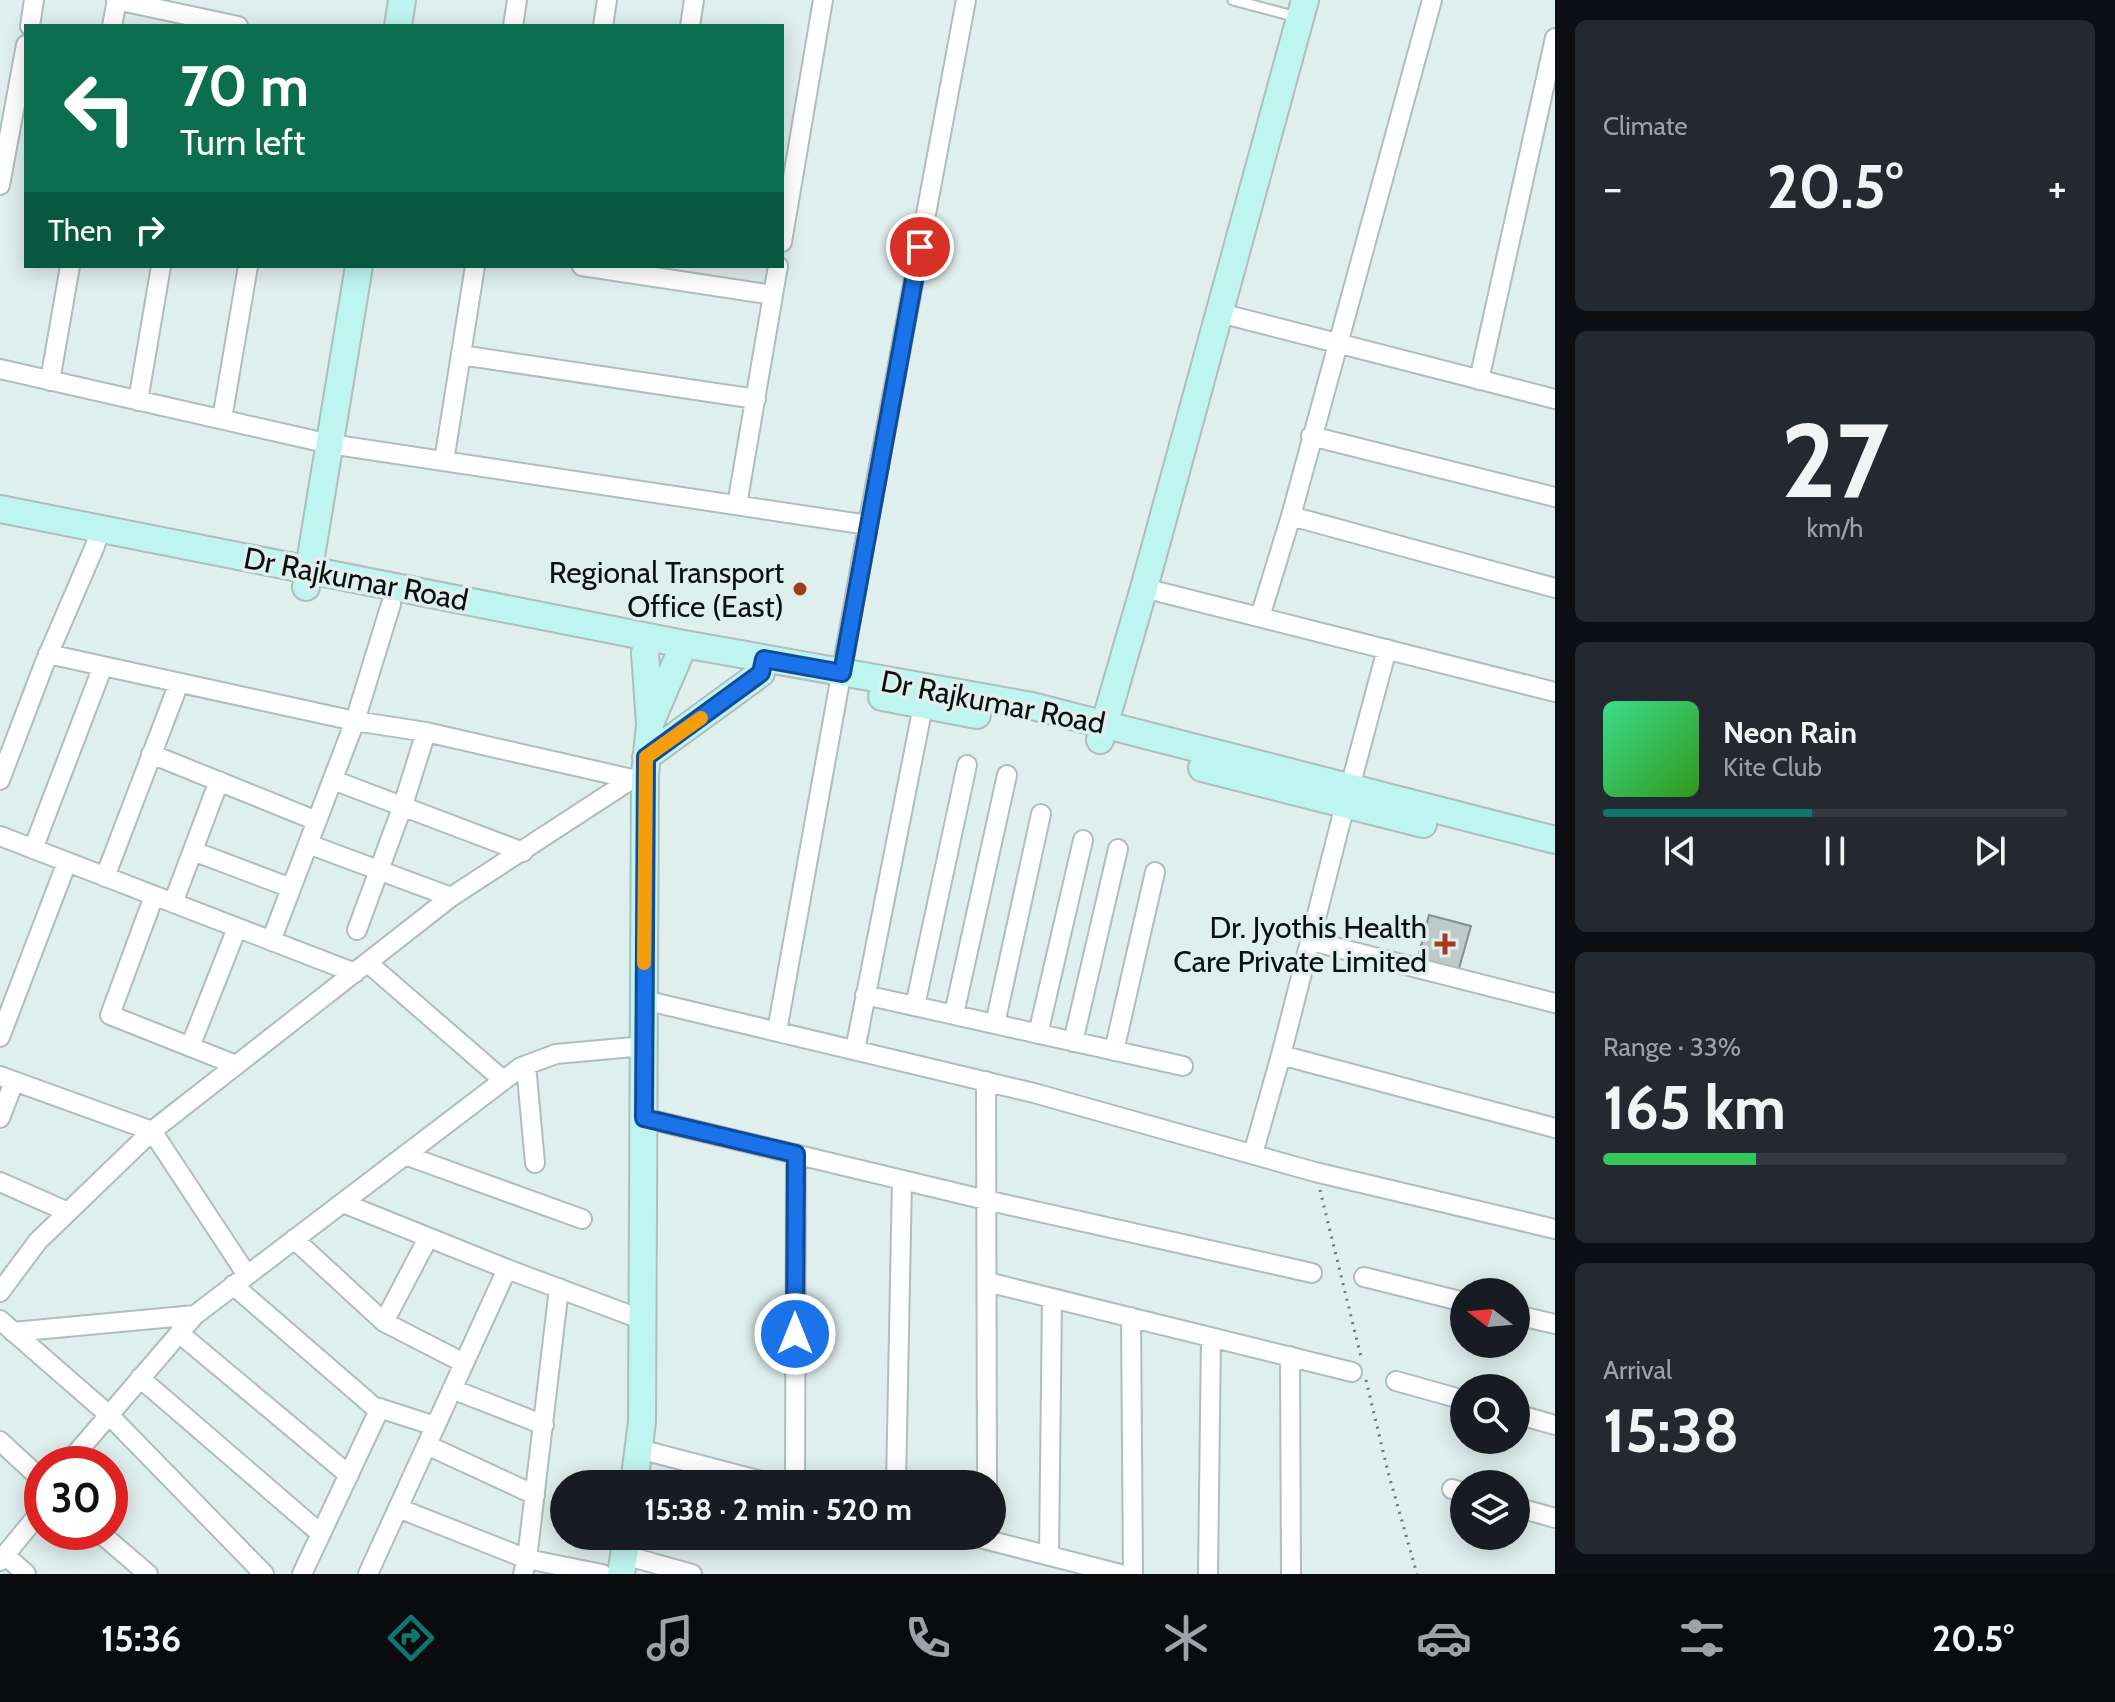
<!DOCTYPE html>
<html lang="en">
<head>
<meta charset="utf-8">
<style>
  :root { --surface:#171b24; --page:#242831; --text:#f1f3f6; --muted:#9ea1a6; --line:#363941; --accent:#0f766e }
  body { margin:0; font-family:Cabin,sans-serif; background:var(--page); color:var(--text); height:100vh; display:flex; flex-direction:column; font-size:30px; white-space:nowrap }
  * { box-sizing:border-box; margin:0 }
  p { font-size:26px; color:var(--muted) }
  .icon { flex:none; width:44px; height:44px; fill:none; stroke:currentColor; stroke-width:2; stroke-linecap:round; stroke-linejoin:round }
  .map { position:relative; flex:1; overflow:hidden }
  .details { display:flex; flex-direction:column; gap:20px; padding:20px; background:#0d0f14; width:560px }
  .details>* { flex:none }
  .guide { position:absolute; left:24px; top:24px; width:760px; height:244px; border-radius:0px; box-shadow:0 4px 20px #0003; background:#0b6e4f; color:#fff; overflow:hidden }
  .needle { width:52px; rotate:286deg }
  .controls { position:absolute; left:1450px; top:1278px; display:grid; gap:16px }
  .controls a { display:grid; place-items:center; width:80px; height:80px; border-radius:50%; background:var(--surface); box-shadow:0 4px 20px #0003; font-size:40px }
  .speed { position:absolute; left:24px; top:1446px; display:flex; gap:16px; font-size:40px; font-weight:700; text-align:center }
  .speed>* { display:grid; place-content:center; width:104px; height:104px; border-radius:50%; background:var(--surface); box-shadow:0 4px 20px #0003; line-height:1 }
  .speed .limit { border:12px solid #d22; background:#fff; color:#111 }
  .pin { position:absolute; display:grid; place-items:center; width:68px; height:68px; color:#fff; margin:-34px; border:4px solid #fff; border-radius:50%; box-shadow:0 2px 8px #0007 }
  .me { position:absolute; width:88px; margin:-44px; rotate:0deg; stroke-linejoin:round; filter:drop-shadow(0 0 6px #0008) }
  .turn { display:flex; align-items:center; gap:28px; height:168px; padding:0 24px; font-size:36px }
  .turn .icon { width:104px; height:104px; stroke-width:2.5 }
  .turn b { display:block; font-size:56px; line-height:68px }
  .then { display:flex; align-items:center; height:76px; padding:0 24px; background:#0003; gap:16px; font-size:30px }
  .big { font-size:60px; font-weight:700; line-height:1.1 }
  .details .card { flex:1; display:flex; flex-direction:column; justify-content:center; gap:12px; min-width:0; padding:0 28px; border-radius:12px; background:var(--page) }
  .details .dial { align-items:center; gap:0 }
  .dial b { font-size:104px; line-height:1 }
  .song { display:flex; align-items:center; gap:24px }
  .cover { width:96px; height:96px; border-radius:12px; background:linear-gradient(135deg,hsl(150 70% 55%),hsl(110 70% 35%)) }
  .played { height:8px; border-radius:4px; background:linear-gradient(90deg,var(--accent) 45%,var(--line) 45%) }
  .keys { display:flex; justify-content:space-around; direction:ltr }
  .heat { display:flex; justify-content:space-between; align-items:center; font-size:44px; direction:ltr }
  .charge { height:12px; border-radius:6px; background:linear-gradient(90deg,#34c759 33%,var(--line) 0) }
  .trip { position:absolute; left:550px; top:1470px; width:456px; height:80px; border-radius:40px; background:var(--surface); box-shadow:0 4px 20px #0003; font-weight:700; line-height:80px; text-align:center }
  .tabs { display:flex; height:128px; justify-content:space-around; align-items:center; background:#090b0e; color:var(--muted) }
  .tabs .icon { width:56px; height:56px }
  .tabs .on { color:var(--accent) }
  .tabs b { font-size:36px; color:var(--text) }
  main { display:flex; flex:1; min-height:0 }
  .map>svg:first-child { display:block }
</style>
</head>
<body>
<main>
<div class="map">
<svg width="1555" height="1574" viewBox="0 0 1555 1574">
  <rect width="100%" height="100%" fill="#dfefed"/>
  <path fill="#bccbc9" stroke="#82908e" stroke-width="2" d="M 1429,915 L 1471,926 L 1458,972 L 1417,961 Z"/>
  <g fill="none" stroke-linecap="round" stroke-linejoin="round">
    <g stroke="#afbebc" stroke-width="13">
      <path id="lane" d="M 1233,0 L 1297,17"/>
    </g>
    <g stroke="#afbebc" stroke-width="22">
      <path id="street" d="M 116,0 L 238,26
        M 30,26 L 34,0
        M 112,26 L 117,0
        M 513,26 L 517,0
        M 603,26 L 607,0
        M 690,26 L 694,0
        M 0,185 L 26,45
        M 782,242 L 823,0
        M 582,266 L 773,295
        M 1220,313 L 1555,399
        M 461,355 L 756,399
        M 0,369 L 330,444 L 868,525
        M 1479,380 L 1555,38
        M 50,381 L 70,266
        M 138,401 L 161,266
        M 222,419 L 248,266
        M 1311,436 L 1555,497
        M 444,461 L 475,266
        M 737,505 L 778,266
        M 1291,516 L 1555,588
        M 1144,588 L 1555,692
        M 1260,617 L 1291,516 L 1432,0
        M 48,654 L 355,721 L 426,732 L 632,779
        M 151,754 L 317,821
        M 0,780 L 45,662 L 95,546 L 100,529
        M 333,780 L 523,852
        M 1350,787 L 1387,649
        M 0,836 L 355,973
        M 308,844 L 451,897
        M 33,849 L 103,666
        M 193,851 L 291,888
        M 105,877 L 179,683
        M 154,896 L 110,1015 L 236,1065
        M 173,903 L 219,781
        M 357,930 L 403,805 L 426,732
        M 271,941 L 355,721 L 391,604
        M 1311,941 L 1555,1003
        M 368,963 L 503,1080
        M 865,995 L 1183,1066
        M 644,1000 L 1034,1093 L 1315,1172 L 1555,1229
        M 915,1006 L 967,765
        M 954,1014 L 1007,775
        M 995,1024 L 1041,814
        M 777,1031 L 868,525 L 966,0
        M 1038,1034 L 1083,840
        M 0,1037 L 67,862
        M 1073,1042 L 1118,849
        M 190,1047 L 237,928
        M 855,1050 L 923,706
        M 1114,1051 L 1155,872
        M 1281,1055 L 1555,1128
        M 526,1065 L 535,1163
        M 0,1076 L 152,1131 L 247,1275
        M 986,1081 L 987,1484
        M 0,1118 L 14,1082
        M 644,1118 L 986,1200 L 1312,1273
        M 1253,1154 L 1281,1055 L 1345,805
        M 405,1155 L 582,1219
        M 0,1182 L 68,1212
        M 343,1203 L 507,1269 L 643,1320
        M 294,1239 L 384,1322 L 464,1363
        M 1364,1277 L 1464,1302
        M 987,1282 L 1352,1372
        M 233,1285 L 373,1406 L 435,1426
        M 0,1292 L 38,1241 L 152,1131 L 451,897 L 632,779 L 645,775
        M 1516,1315 L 1555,1324
        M 1131,1317 L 1133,1574
        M 0,1320 L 109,1415 L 264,1574
        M 384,1322 L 428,1238
        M 13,1332 L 195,1315
        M 179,1333 L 349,1475
        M 1290,1356 L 1291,1574
        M 140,1378 L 321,1534
        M 1396,1381 L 1464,1400
        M 452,1389 L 544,1425
        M 1516,1414 L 1555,1425
        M 0,1441 L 42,1480
        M 427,1445 L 535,1495
        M 639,1449 L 773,1484
        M 67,1464 L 195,1315 L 521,1067 L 556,1054 L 644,1046
        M 795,1484 L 796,1154
        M 896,1484 L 902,1180
        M 1452,1489 L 1464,1493
        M 1516,1507 L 1555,1518
        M 398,1508 L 527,1559 L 602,1574
        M 99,1532 L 148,1574
        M 972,1536 L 1120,1574
        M 5,1555 L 26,1574
        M 624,1555 L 692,1574
        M 1049,1556 L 1052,1298
        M 0,1561 L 42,1510
        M 302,1574 L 380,1408
        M 368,1574 L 507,1269
        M 523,1574 L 527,1559 L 559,1288
        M 1208,1574 L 1211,1337"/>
    </g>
    <g stroke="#afbebc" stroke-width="30">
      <path id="secondary" d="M 398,26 L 402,0
        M 0,509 L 684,644 L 1032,706 L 1555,840
        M 306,587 L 359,266
        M 882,697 L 977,715
        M 651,721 L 684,644
        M 1100,740 L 1144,588 L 1305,0
        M 646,757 L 761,673 L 764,659
        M 1202,768 L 1423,824
        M 634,1484 L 642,1422 L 645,775 L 650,724 L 645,653 L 648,637
        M 621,1574 L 627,1536"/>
    </g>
    <path stroke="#6b7574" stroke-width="3" stroke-dasharray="2 6" stroke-linecap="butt" d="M 1320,1190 L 1361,1357
      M 1366,1380 L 1388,1472 L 1417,1574"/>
    <use href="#lane" stroke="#fff" stroke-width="9"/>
    <use href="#street" stroke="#fff" stroke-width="18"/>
    <use href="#secondary" stroke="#bff5f1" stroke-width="26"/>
  </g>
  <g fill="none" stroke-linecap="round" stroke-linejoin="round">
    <g stroke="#114b97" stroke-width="20">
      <path id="route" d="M 795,1334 L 796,1154 L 644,1118 L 646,757 L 761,673 L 764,659 L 842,673 L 920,247"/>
    </g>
    <use href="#route" stroke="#1a73e8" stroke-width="14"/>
    <path stroke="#f59e0b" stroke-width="14" d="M 644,963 L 646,757 L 701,718"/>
  </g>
  <g fill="#a23b1b" stroke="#dfefed" stroke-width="3">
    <circle cx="800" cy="589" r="8"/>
    <path d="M1441 932h8v8h8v8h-8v8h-8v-8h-8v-8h8z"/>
  </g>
  <g text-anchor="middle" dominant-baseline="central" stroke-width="7" stroke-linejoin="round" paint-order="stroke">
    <g font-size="30" fill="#0b100f" stroke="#dfefed" text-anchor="end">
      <text x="784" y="572">Regional Transport<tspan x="784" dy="34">Office (East)</tspan></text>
      <text x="1427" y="927">Dr. Jyothis Health<tspan x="1427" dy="34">Care Private Limited</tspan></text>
    </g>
    <g font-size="30" fill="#0b100f" stroke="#dfefed">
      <text transform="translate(356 579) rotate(11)">Dr Rajkumar Road</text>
      <text transform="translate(993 702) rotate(11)">Dr Rajkumar Road</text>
    </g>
  </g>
</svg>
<div class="controls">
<a><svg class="needle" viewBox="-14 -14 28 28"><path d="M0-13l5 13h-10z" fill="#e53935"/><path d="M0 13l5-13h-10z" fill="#9ea1a6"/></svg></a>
<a><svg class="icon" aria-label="search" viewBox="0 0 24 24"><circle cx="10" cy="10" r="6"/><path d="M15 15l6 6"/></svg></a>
<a><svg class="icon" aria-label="layers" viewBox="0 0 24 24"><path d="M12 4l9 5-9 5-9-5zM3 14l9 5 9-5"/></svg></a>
</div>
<div class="speed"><div class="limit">30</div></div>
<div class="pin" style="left:920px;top:247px;background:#d93025"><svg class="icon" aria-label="arrive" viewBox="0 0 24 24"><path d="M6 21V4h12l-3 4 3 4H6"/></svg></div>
<svg class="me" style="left:795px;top:1334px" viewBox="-20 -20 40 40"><circle r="17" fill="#1a73e8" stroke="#fff" stroke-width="3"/><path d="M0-11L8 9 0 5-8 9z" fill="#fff"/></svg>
<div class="trip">15:38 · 2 min · 520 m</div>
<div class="guide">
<div class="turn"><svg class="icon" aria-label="left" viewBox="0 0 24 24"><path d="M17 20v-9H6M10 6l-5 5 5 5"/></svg><div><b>70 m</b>Turn left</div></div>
<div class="then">Then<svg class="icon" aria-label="right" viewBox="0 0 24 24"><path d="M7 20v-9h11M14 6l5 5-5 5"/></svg></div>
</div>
</div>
<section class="details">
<div class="card"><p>Climate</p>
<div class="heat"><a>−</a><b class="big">20.5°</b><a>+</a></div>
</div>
<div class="card dial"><b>27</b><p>km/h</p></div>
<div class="card">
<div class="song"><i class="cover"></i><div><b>Neon Rain</b><p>Kite Club</p></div></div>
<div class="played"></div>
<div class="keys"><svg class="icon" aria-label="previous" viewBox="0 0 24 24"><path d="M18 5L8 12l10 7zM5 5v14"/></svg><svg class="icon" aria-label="pause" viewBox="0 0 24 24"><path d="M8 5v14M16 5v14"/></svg><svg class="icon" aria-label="next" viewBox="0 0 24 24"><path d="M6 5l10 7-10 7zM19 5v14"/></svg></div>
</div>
<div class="card"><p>Range · 33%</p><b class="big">165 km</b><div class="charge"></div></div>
<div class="card"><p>Arrival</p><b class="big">15:38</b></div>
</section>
</main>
<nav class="tabs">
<b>15:36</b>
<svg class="icon on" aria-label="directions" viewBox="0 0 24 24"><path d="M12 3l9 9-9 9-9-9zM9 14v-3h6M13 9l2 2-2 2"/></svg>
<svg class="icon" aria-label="music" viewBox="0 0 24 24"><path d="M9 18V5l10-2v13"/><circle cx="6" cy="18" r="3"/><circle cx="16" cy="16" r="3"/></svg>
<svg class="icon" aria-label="phone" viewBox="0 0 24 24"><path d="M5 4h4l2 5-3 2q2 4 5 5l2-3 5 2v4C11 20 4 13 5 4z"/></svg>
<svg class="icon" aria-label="climate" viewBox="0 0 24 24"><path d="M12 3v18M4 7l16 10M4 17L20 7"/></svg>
<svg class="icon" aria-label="car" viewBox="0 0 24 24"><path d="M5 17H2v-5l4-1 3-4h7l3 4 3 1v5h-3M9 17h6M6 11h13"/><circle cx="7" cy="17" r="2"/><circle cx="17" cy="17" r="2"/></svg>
<svg class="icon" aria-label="filters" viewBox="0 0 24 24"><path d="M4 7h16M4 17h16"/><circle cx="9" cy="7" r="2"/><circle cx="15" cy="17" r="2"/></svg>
<b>20.5°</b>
</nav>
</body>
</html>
